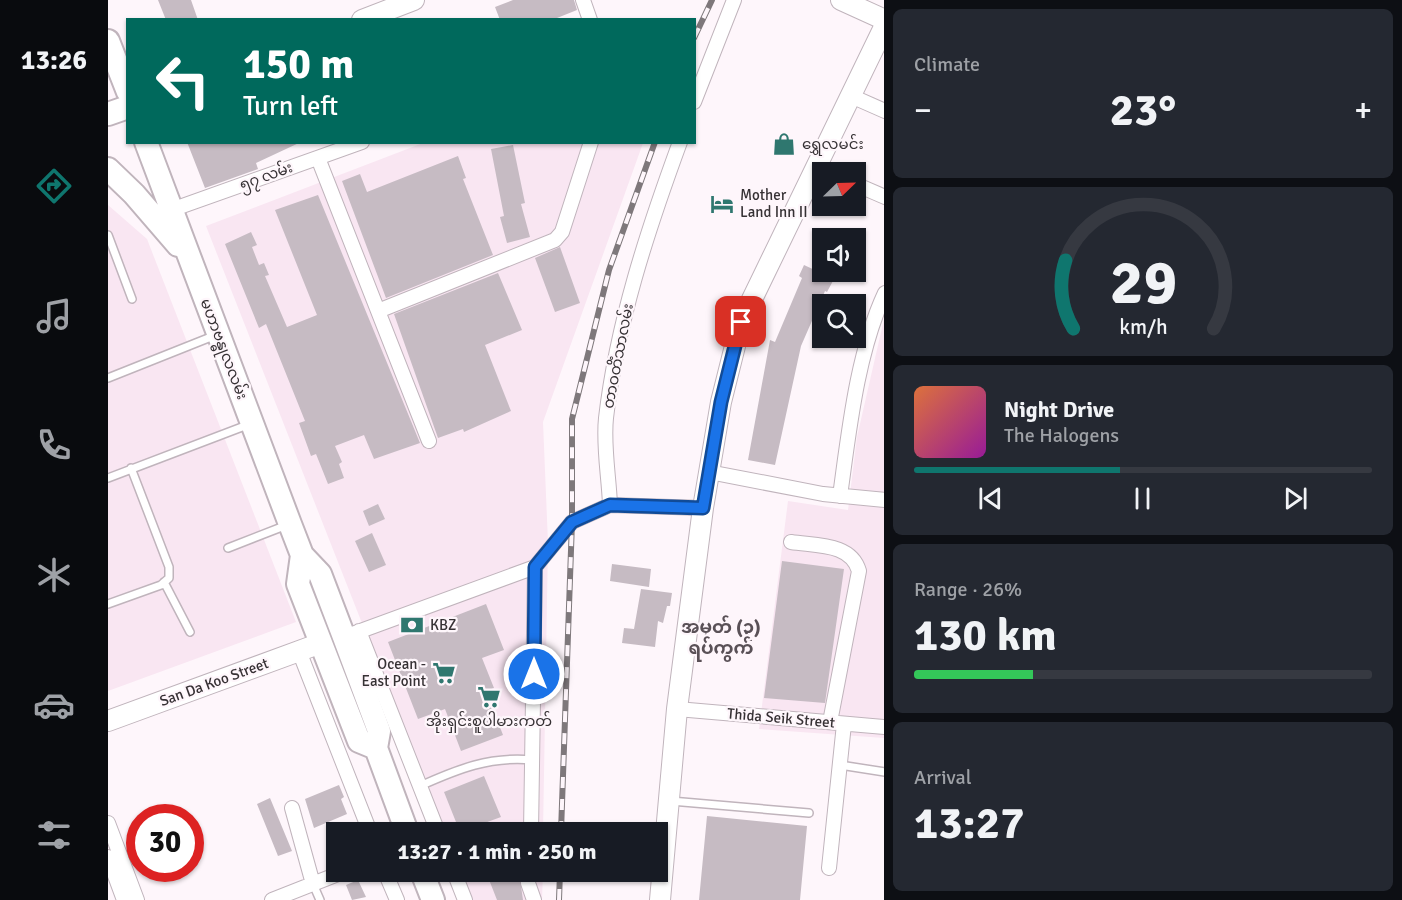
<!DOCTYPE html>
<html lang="en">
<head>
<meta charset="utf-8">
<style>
  :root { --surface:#171b24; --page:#242831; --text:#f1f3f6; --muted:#9ea1a6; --line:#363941; --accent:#0f766e }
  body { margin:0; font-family:Signika,"Noto Sans Myanmar",sans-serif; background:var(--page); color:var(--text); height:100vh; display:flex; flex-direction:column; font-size:22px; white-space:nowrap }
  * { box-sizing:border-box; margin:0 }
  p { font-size:20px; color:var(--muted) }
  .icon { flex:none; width:33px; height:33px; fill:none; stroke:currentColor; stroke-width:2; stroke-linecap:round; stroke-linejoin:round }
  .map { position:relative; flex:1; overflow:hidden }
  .drawer { display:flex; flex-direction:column; gap:9px; padding:9px; background:#0d0f14; width:518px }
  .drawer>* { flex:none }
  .banner { position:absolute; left:18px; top:18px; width:570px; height:126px; border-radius:0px; box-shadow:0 2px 4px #0004; background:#00695c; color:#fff; overflow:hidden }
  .needle { width:39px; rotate:67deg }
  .controls { position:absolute; left:704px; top:162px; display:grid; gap:12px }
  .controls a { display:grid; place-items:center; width:54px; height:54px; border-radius:0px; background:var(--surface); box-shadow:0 2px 4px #0004; font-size:30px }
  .speed { position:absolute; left:18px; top:804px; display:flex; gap:12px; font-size:30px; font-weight:700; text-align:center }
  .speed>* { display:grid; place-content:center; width:78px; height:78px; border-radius:50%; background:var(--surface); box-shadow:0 2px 4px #0004; line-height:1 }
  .speed .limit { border:9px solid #d22; background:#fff; color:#111 }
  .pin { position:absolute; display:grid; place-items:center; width:51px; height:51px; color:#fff; margin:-26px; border-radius:12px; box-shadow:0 3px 9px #0006 }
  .me { position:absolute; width:66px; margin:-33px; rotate:0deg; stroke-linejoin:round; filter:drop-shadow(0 0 4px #0008) }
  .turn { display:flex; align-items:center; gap:21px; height:126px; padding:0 18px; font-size:27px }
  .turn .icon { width:78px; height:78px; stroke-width:2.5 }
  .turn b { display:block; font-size:42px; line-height:51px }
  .big { font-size:45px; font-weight:800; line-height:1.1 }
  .drawer .widget { flex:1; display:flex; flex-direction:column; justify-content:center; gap:9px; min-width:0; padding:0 21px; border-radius:9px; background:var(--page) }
  .drawer .dial { align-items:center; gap:0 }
  .dial svg { height:156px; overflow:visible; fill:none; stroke:var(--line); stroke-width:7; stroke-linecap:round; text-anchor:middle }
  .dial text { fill:var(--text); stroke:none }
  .song { display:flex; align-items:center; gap:18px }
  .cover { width:72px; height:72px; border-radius:9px; background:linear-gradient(135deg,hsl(20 70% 55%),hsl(300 70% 35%)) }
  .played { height:6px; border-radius:3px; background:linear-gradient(90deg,var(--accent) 45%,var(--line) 45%) }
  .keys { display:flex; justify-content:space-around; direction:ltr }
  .heat { display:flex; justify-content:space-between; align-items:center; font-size:33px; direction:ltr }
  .charge { height:9px; border-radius:4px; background:linear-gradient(90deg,#34c759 26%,var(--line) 0) }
  .trip { position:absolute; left:218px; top:822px; width:342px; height:60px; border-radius:0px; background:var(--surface); box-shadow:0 2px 4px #0004; font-weight:800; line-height:60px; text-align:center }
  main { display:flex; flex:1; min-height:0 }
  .menu { display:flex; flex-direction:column; width:108px; justify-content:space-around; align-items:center; background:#090b0e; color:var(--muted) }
  .menu .icon { width:42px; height:42px }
  .menu .current { color:var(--accent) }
  .menu b { font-size:27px; color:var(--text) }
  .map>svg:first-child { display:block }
</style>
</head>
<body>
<main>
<nav class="menu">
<b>13:26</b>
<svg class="icon current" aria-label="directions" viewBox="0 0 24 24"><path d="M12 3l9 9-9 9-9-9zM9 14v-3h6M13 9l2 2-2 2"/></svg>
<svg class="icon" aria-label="music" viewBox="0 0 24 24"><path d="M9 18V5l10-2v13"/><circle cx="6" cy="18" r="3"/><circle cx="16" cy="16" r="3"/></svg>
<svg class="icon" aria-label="phone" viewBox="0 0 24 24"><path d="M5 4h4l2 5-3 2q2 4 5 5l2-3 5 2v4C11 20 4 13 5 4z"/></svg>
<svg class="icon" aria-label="climate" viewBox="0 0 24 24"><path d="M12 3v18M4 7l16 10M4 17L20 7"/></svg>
<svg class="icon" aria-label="car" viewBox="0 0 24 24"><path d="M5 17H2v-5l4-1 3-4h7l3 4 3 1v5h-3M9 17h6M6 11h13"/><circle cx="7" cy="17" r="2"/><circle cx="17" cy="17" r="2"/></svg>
<svg class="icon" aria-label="filters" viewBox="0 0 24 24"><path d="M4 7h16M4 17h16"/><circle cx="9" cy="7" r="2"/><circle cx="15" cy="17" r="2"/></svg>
</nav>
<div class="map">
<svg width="777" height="900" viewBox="0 0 777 900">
  <rect width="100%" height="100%" fill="#fef6fb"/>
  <path fill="#f9e6f2" d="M 315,143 L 535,143 L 435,422 L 440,543 L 435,832 L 336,832 L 98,226 Z
    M 0,205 L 39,239 L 188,622 L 0,691 Z
    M 776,319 L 776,738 L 651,729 L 680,501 L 740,510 L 749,437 Z
    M 352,872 L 435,872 L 434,900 L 363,900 Z"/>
  <path fill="#c6bbc3" d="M 50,0 L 83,0 L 90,20 L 58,20 Z
    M 405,0 L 466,0 L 469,10 L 444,20 L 392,20 L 387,7 Z
    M 79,142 L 193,142 L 148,163 L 150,169 L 97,188 Z
    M 405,145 L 417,203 L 413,204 L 422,237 L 399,243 L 392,217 L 396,216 L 383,149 Z
    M 350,156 L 358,178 L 355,179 L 385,255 L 278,298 L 234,181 L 252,174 L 259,192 Z
    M 210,195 L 312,443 L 266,459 L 256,435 L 227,446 L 234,462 L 231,464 L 236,478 L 220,484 L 208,454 L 203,456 L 191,423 L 197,421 L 158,324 L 151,328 L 117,244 L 143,232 L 149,245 L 144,247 L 151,265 L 156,263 L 161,275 L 157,276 L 179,327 L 209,315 L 167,210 Z
    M 452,247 L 472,303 L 447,312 L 427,258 Z
    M 696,265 L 726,279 L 719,292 L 717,291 L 693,346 L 667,465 L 640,460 L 662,340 L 667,342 L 694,278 L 691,276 Z
    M 390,273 L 414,330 L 377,345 L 403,411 L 356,432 L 355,429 L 330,438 L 286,314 Z
    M 270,504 L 277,519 L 261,526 L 255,511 Z
    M 264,533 L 278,565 L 261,572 L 247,541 Z
    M 674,561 L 736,569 L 717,703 L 656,698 Z
    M 504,564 L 543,569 L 541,587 L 502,581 Z
    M 533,589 L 564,593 L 562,606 L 559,606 L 555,623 L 550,621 L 547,647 L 514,643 L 516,628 L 526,629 Z
    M 378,604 L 396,650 L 374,658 L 386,688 L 378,691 L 395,735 L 353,751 L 337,709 L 310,719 L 280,642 Z
    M 376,776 L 393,817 L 352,832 L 336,792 Z
    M 231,785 L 236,797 L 233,799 L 239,814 L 206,828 L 197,799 Z
    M 162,798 L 184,851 L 170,856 L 149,804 Z
    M 599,816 L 699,826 L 692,900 L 591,900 Z
    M 378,872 L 411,872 L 415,900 L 389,900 Z
    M 250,880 L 258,897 L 244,900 L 238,885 Z"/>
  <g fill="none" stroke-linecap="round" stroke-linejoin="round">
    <g stroke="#c0b4bc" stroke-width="10">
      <path id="lane" d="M 0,235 L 24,299
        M 0,378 L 108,335
        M 0,478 L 142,424
        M 120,548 L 179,525
        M 56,582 L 82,632
        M 0,604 L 53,585 L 61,578 L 61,567 L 23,468
        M 732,765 L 777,772
        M 312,786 C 350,769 382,756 424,760
        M 563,801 L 701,813
        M 205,884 L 212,900"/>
    </g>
    <g stroke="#c0b4bc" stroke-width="16">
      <path id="street" d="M 475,0 L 482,20
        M 743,96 L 777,111
        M 586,102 L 626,0
        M 210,158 L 321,441
        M 747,184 L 777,197
        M 63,210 L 254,142
        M 270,311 L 447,240 L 454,232 L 483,142
        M 601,472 L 715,494 L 777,500
        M 732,496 C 741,431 749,353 777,293
        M 502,505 C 501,477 495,446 498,418 C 509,323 539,232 572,142
        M 683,542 C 709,546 743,543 751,571 L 722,722
        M 251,631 L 330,832
        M 236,637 L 427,567 L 464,522 L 502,505 L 595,508
        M 191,651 L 262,832
        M 569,709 L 777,727
        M 184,808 L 205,884
        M 0,823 L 29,900
        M 423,832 L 427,567
        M 0,857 L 16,900
        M 721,868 L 736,724
        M 277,872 L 289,900
        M 346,872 L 357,900
        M 421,872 L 420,883 L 426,900
        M 164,900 L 235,872"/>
    </g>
    <g stroke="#c0b4bc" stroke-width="22">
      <path id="secondary" d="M 733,0 L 777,20
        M 254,20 L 306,0
        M 0,721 L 213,643
        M 552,900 L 569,709 L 595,508 L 613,402 L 633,322 L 777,25"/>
    </g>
    <g stroke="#c0b4bc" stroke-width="26">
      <path id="primary" d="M 0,41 L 20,92
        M 0,114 L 20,107
        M 38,142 L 182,524 L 194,555 L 212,574 L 236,637 L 271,731 L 268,748 L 299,832
        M 0,169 L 26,194 L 70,245
        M 194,555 L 190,584 L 251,741 L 268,748
        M 314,872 L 325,900"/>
    </g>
    <use href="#lane" stroke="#fff" stroke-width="7"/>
    <use href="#street" stroke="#fff" stroke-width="14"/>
    <use href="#secondary" stroke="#fff" stroke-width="20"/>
    <use href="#primary" stroke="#fff" stroke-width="22"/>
    <g stroke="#7e787b" stroke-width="6">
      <path id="rail" d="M 586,38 L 604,0
        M 453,832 L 464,522 L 464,419 L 501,270 L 547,142
        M 451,900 L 452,872"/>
    </g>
    <use href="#rail" stroke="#fef6fb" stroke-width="4" stroke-dasharray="11" stroke-linecap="butt"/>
  </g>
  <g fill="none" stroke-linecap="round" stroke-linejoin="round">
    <g stroke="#114b97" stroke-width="15">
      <path id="route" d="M 426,674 L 427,567 L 464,522 L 502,505 L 595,508 L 613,402 L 633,322"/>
    </g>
    <use href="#route" stroke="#1a73e8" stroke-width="10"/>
  </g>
  <defs>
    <g id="shop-bare" transform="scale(1.8)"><path d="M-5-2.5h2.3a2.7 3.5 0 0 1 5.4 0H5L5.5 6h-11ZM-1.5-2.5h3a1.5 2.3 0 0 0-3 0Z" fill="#2f776f" stroke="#fef6fb" stroke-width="2.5" paint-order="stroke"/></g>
    <g id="hotel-bare" transform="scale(1.8)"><path d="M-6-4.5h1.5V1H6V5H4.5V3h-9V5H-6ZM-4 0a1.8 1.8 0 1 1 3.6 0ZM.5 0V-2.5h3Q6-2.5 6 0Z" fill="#2f776f" stroke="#fef6fb" stroke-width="2.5" paint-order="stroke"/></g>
    <g id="bank-bare" transform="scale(1.8)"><path d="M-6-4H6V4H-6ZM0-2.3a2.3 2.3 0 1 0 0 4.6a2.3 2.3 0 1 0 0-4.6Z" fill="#2f776f" stroke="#fef6fb" stroke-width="2.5" paint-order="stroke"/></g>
    <g id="supermarket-bare" transform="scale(1.8)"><path d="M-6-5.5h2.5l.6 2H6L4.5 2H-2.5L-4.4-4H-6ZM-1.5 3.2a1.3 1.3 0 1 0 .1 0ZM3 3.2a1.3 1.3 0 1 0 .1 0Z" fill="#2f776f" stroke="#fef6fb" stroke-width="2.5" paint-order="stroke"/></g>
  </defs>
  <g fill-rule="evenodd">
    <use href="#shop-bare" x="676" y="144"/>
    <use href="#hotel-bare" x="614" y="204"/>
    <use href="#bank-bare" x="304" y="625"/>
    <use href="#supermarket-bare" x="336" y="673"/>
    <use href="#supermarket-bare" x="381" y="697"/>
  </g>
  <g text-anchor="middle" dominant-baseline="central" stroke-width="4.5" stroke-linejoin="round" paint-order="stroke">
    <g font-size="15" fill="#363134" stroke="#fef6fb" text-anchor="start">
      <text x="694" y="144">ရွှေလမင်း</text>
      <text x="632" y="195">Mother<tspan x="632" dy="17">Land Inn II</tspan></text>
      <text x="322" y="625">KBZ</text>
      <text x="318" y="664" text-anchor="end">Ocean -<tspan x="318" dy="17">East Point</tspan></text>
      <text x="381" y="721" text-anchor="middle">အိုးရှင်းစူပါမားကတ်</text>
    </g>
    <g font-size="15" fill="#363134" stroke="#fef6fb">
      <text transform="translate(158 176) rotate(-20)">၅၇ လမ်း</text>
      <text transform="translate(116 349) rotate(69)">မဟာဗန္ဓုလလမ်း</text>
      <text transform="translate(510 356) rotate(-79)">တာဝတိံသာလမ်း</text>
      <text transform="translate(106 682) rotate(-20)">San Da Koo Street</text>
      <text transform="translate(673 718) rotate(5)">Thida Seik Street</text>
    </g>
    <g font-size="18" font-weight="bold" fill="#5a5157" stroke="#fef6fb">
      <text x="613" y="627">အမှတ် (၃)<tspan x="613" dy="21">ရပ်ကွက်</tspan></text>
    </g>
  </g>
</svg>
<div class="controls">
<a><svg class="needle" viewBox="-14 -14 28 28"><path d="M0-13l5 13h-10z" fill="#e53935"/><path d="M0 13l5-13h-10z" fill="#9ea1a6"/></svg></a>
<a><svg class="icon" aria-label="sound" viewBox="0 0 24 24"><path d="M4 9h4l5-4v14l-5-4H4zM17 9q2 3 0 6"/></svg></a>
<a><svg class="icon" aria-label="search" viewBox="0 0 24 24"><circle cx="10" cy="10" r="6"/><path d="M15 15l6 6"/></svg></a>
</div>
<div class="speed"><div class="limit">30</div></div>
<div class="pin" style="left:633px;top:322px;background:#d93025"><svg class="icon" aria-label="arrive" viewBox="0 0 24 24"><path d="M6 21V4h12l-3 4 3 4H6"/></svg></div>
<svg class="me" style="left:426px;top:674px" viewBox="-20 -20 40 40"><circle r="17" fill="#1a73e8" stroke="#fff" stroke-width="3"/><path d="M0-11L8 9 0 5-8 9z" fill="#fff"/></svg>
<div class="trip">13:27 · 1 min · 250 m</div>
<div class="banner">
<div class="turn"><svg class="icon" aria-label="left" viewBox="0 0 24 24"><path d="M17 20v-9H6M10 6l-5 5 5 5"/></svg><div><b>150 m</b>Turn left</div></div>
</div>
</div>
<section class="drawer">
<div class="widget"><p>Climate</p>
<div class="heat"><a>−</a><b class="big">23°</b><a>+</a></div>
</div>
<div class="widget dial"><svg viewBox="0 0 100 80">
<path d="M14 69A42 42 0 1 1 86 69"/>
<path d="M14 69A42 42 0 0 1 10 34" stroke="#0f766e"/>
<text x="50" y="56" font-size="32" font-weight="700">29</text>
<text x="50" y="72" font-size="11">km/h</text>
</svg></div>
<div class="widget">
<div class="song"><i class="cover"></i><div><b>Night Drive</b><p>The Halogens</p></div></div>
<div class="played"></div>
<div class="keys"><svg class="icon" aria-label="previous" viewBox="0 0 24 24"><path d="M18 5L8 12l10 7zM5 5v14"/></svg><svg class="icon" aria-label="pause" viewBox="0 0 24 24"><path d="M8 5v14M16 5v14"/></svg><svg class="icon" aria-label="next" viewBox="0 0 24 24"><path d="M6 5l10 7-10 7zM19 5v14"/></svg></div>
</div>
<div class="widget"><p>Range · 26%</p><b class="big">130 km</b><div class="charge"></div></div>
<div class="widget"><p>Arrival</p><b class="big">13:27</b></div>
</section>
</main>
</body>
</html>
